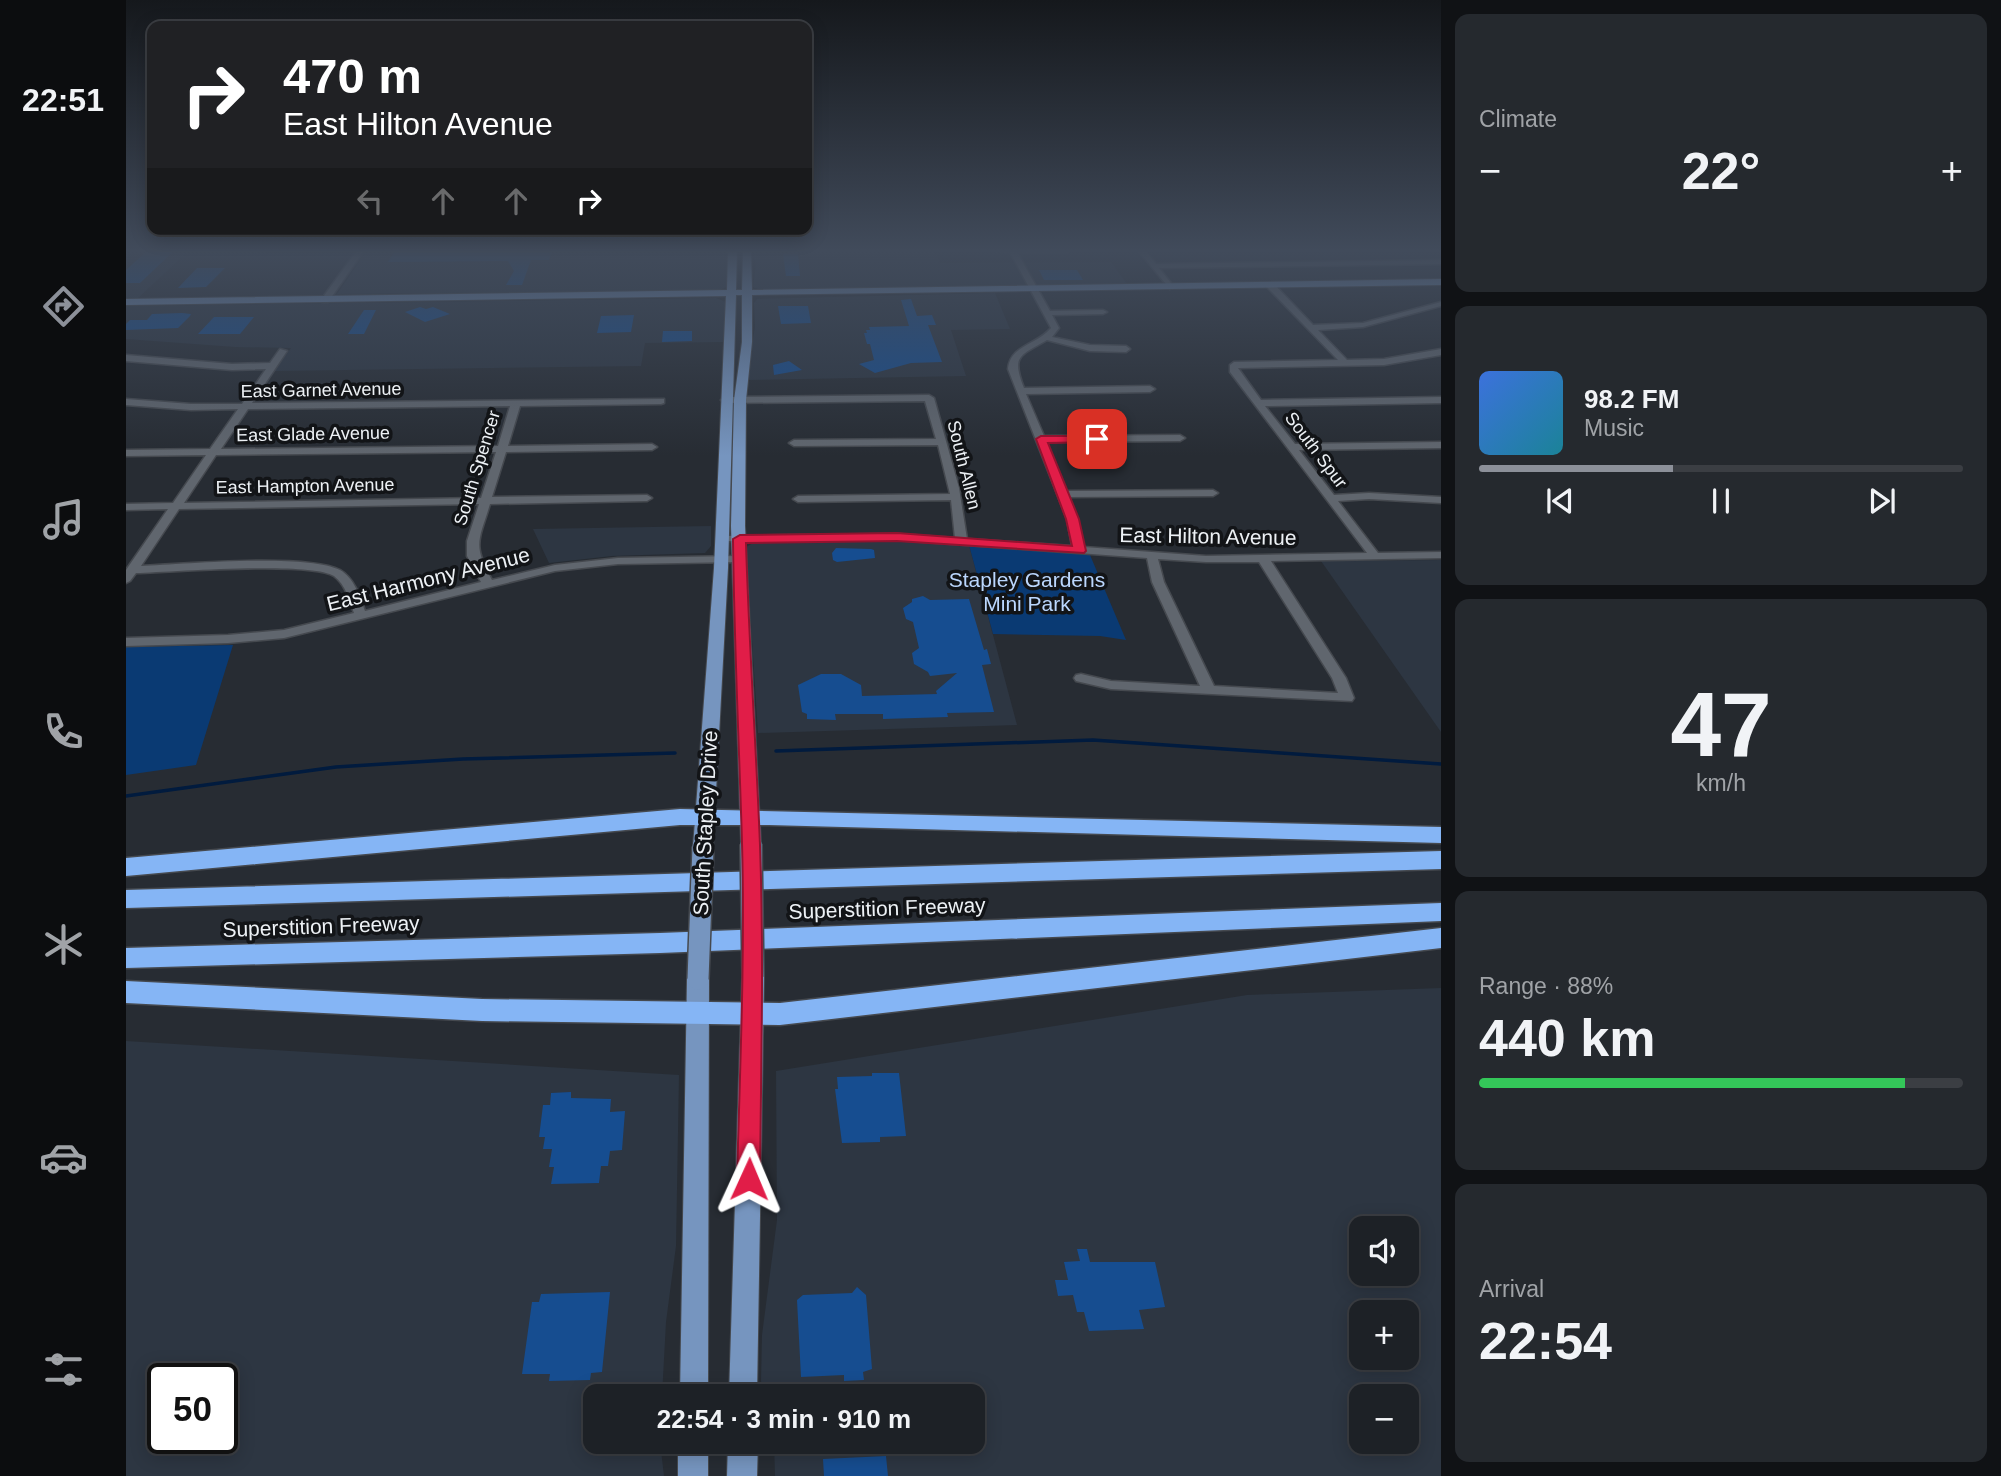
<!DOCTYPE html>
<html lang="en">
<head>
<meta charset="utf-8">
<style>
  :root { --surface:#1d2126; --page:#25292e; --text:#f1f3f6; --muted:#a0a3a7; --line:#3b3e43; --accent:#8c9099 }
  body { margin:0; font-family:Helvetica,sans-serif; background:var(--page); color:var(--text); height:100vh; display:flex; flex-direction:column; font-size:26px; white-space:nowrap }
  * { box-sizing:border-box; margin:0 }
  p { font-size:23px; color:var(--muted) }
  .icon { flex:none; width:38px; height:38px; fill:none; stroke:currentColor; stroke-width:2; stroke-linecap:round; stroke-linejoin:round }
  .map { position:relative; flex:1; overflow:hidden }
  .sheet { display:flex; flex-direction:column; gap:14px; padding:14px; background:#101215; width:560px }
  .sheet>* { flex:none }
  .hud { position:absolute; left:21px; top:21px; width:665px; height:214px; border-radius:14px; box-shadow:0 4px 18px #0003,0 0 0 2px var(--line); background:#202124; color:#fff; overflow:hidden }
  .controls { position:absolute; left:1223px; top:1216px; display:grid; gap:14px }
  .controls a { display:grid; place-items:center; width:70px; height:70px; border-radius:14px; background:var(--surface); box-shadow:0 4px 18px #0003,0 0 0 2px var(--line); font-size:35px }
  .speed { position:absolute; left:21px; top:1363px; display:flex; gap:14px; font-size:35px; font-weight:700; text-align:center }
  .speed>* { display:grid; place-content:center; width:91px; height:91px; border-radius:50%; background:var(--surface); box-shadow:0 4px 18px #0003,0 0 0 2px var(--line); line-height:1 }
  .speed .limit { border:4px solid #111; border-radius:10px; background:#fff; color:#111 }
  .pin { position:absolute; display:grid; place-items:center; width:60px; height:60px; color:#fff; margin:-30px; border-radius:14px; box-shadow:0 4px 10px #0006 }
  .me { position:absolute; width:77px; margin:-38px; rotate:1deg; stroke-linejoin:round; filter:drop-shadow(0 0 5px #0008) }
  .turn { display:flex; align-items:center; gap:24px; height:147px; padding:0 21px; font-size:32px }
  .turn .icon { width:91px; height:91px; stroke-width:2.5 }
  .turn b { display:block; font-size:49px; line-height:60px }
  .lanes { display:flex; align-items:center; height:66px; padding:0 21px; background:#0003; justify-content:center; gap:35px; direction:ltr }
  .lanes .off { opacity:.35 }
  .big { font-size:52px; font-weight:700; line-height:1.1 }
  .sheet .widget { flex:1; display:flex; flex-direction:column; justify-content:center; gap:10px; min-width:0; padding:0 24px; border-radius:14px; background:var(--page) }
  .sheet .dial { align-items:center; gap:0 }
  .dial b { font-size:91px; line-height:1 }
  .song { display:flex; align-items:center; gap:21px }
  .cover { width:84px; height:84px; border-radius:10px; background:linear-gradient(135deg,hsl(220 70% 55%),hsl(190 70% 35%)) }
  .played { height:7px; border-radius:4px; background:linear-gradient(90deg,var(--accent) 40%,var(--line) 40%) }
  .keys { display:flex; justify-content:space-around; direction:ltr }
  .heat { display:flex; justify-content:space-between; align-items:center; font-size:38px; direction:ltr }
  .charge { height:10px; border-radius:5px; background:linear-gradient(90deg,#34c759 88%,var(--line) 0) }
  .trip { position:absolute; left:457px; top:1384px; width:402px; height:70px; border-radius:14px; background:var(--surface); box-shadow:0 4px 18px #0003,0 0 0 2px var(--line); font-weight:700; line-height:70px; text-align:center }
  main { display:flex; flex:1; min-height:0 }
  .dock { display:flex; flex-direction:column; width:126px; justify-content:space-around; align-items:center; background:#0c0d0f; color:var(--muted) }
  .dock .icon { width:49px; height:49px }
  .dock .active { color:var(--accent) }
  .dock b { font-size:32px; color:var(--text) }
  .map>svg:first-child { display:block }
</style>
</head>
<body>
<main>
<nav class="dock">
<b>22:51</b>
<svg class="icon active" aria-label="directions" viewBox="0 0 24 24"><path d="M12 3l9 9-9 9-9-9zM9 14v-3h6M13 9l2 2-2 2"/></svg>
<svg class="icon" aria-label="music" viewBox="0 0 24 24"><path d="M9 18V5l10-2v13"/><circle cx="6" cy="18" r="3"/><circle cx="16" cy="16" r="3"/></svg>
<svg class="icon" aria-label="phone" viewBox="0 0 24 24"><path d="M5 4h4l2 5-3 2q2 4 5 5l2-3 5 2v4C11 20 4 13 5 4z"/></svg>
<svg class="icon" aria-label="climate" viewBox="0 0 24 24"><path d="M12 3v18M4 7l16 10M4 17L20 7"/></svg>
<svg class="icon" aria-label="car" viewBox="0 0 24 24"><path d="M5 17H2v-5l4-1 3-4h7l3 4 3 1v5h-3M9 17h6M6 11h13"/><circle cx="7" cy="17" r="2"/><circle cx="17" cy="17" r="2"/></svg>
<svg class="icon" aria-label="filters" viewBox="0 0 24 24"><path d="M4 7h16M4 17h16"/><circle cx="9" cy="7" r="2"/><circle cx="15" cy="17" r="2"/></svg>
</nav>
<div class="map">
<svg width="1315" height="1476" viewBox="0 0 1315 1476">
  <rect width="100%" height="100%" fill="#272c33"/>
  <path fill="#2d3642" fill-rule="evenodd" d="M 0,249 L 142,249 L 139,253 L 60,253 L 11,299 L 0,299 Z
    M 242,249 L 601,249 L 601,287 L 594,290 L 211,294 Z
    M 626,249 L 808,249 L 814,263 L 985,262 L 1001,284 L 635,290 L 627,287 L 630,265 Z
    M 869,293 L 884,329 L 825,330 L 840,376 L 620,380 L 629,327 L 628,303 L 631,299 Z
    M 590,298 L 600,302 L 598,342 L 519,343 L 515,366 L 148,371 L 165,348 L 109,347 L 0,339 L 0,306 Z
    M 585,526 L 585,546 L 579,553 L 486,556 L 423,563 L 407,529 Z
    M 728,540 L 777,540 L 843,545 L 891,725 L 632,733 L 620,547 L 629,542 Z
    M 1315,560 L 1315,732 L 1195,561 Z
    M 1315,988 L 1315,1476 L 649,1476 L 648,1442 L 847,1442 L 847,1396 L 638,1396 L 635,1381 L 636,1335 L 651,1220 L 650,1071 L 1121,995 ZM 1236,1228 L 1281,1228 L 1281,1274 L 1236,1274 ZM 1236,1312 L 1281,1312 L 1281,1358 L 1236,1358 ZM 1236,1396 L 1281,1396 L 1281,1442 L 1236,1442 Z
    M 0,1041 L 553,1075 L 550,1246 L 540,1322 L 536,1396 L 469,1396 L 469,1442 L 534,1442 L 538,1476 L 0,1476 ZM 37,1379 L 96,1379 L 96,1438 L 37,1438 Z"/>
  <path fill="#0a3a73" d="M 843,545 L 964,555 L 1000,640 L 974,636 L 867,634 Z
    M 107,645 L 70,765 L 0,775 L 0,647 Z"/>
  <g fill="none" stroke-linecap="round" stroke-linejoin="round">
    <path stroke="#011b3e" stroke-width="3.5" d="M 650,751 L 967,740 L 1315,764
      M 0,796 L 210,767 L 337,759 L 549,753"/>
  </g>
  <path fill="#164d90" d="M 23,249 L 50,249 L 14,283 L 0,283 L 0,270 Z
    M 270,249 L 383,249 L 426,251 L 423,260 L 405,260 L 396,285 L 380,285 L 388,271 L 382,261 L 262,262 Z
    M 657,254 L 672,254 L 674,276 L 660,276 Z
    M 71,268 L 99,268 L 80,287 L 52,288 Z
    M 913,270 L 951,270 L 957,280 L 918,280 Z
    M 785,299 L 791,316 L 806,315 L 810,325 L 802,325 L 816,362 L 785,363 L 749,373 L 733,364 L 748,360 L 744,344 L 741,344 L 738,333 L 741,333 L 740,330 L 744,330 L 743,327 L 783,326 L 775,300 Z
    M 652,306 L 682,306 L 685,323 L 655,324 Z
    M 294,307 L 300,309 L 307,307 L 324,314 L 299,322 L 279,312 Z
    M 238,310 L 250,310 L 238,334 L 222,334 Z
    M 56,313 L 65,314 L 64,316 L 52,328 L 0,330 L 0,324 L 4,320 L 21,320 L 26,314 Z
    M 508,315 L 505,332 L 471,333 L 475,316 Z
    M 88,317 L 128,317 L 114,334 L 72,334 Z
    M 537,331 L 566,331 L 566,341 L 536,342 Z
    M 663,361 L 676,370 L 648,375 L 647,365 Z
    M 710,548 L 745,549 L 748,550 L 749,558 L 711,562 L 707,560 L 706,553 Z
    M 797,596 L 804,600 L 843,599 L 858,650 L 861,649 L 865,664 L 856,665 L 868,712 L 821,713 L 822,717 L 757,719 L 757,714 L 709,714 L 710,720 L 681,719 L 681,714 L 676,712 L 672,685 L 695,674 L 715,674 L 735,685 L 736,696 L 811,694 L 810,691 L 831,673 L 804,676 L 802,672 L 788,664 L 786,653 L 793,648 L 787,622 L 780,619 L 777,608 L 786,602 L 786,599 Z
    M 746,1073 L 773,1073 L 780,1136 L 754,1137 L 754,1142 L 716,1143 L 709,1089 L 712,1089 L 711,1077 L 746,1076 Z
    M 445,1092 L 445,1098 L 485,1099 L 484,1112 L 499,1111 L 496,1150 L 484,1151 L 482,1166 L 475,1166 L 473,1183 L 425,1184 L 428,1167 L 423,1167 L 426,1149 L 417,1149 L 419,1137 L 413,1137 L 417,1105 L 424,1105 L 425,1093 Z
    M 951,1249 L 961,1249 L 964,1262 L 1029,1262 L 1039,1307 L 1013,1310 L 1018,1329 L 963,1331 L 958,1312 L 951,1312 L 947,1295 L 932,1296 L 929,1280 L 942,1280 L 938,1262 L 954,1261 Z
    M 731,1287 L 740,1295 L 746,1369 L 737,1372 L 738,1380 L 718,1381 L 718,1375 L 675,1377 L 671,1300 L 677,1295 L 726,1293 Z
    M 484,1292 L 476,1372 L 465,1373 L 464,1380 L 423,1381 L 424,1374 L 396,1374 L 406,1302 L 413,1302 L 415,1294 Z
    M 760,1456 L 762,1476 L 698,1476 L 697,1459 Z"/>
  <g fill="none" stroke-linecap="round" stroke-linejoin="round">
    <g stroke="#45494f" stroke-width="3">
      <path id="minor" d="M 232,249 L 239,249 L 202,302 L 196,302 L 195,300 Z
        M 844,249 L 945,249 L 942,252 L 891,252 L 924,311 L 977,310 L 981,312 L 977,314 L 926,315 L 933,328 L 926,337 L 964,345 L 1000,346 L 1004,349 L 1000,352 L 964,351 L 921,340 C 894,356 885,355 898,388 L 1024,386 L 1029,389 L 1024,392 L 900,394 L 918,436 L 1054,435 L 1059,438 L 1054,441 L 920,442 L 940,491 L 1087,490 L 1092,493 L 1087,496 L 943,497 L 951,519 L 958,547 L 1080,556 L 1241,553 L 1104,372 L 1104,365 L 1108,362 L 1212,360 L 1141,287 L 1141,283 L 1147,283 L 1187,325 L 1237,323 L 1315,302 L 1315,306 L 1237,327 L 1192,330 L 1221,360 L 1258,359 L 1315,349 L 1315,355 L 1258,365 L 1112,368 L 1135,400 L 1315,397 L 1315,403 L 1139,406 L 1169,444 L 1315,442 L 1315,448 L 1173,450 L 1208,495 L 1243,493 L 1315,497 L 1315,503 L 1243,499 L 1212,501 L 1252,553 L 1315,552 L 1315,558 L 1145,561 L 1220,678 L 1228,698 L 1226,701 L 985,689 L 950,681 L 948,678 L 950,675 L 955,674 L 985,681 L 1074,686 L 1026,582 L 1021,558 L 771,540 L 592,541 L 592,537 L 596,536 L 771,534 L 829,538 L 825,500 L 672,502 L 667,499 L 672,496 L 824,494 L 812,445 L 668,446 L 663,443 L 668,440 L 810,439 L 799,401 L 600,403 L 595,400 L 600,397 L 803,395 L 808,398 L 833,488 L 841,539 L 946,546 L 941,519 L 882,369 C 884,345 911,345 925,328 L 884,252 ZM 1032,559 L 1080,562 L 1133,562 L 1206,678 L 1212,693 L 1088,686 L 1038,582 Z
        M 1011,249 L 1018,249 L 1030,264 L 1315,260 L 1315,264 L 1033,268 L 1048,287 L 1044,289 Z
        M 154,349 L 161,351 L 126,403 L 538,399 L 538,403 L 535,404 L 394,406 L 382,446 L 526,444 L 531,447 L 526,450 L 380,452 L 366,497 L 521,495 L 526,498 L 521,501 L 364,504 C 353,541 346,544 366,580 L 429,565 L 492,558 L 613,556 L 619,559 L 613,562 L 492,564 L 429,571 L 158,638 L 102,643 L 0,646 L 0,638 L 102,635 L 158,630 L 228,613 C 223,600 220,585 208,576 C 184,561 45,572 10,573 L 4,581 L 0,583 L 0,570 L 42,509 L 0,510 L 0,504 L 47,503 L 80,455 L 0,456 L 0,450 L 84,449 L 112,409 L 65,410 L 0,405 L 0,399 L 65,404 L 116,404 L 140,369 L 106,370 L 0,361 L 0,355 L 106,364 L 144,363 ZM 384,406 L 372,446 L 95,449 L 122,409 ZM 370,452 L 355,498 L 58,503 L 90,455 ZM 353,504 L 341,541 L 341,556 L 355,582 L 239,611 C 234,596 228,578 214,570 C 180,553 57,564 15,566 L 53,509 Z"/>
    </g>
    <g stroke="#45494f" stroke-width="2">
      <path id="major" d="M 602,249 L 611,249 L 610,290 L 616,290 L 617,249 L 625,249 L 626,290 L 1315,279 L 1315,285 L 626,295 L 626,342 L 620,400 L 619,526 L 635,844 L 632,849 L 618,849 L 615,844 L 605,526 L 608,400 L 616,342 L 616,295 L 610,295 L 602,568 L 587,847 L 584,852 L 570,852 L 567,847 L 588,568 L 600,296 L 0,305 L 0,299 L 601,290 Z
        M 627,968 L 635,971 L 638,977 L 631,1396 L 603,1396 L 616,977 L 619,971 Z
        M 572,970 L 580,973 L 583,979 L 582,1396 L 554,1396 L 561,979 L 564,973 Z
        M 552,1442 L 582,1442 L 582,1476 L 552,1476 Z
        M 602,1442 L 632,1442 L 631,1476 L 601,1476 Z"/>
    </g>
    <g stroke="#45494f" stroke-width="3">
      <path id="highway" d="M 554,809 L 1315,827 L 1315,843 L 643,825 L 554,825 L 0,876 L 0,858 Z
        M 1315,851 L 1315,869 L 0,908 L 0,890 Z
        M 1315,903 L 1315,921 L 534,953 L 0,968 L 0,948 L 534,933 Z
        M 1315,928 L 1315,948 L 654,1025 L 356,1021 L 0,1003 L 0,981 L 356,999 L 654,1003 Z"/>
    </g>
    <use href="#minor" fill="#60666e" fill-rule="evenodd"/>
    <use href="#major" fill="#7695bf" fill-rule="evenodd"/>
    <use href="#highway" fill="#85b5f5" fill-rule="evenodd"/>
    <g stroke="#45494f" stroke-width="24" stroke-linecap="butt">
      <path id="major-bridge" d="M 625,844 L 627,977
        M 572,979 L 577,847"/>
    </g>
    <use href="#major-bridge" stroke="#7695bf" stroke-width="21"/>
  </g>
  <linearGradient id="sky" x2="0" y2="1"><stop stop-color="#15181c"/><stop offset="0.55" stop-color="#414b5b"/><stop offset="1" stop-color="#414b5b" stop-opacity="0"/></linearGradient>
  <rect width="1315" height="456" fill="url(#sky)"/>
  <path fill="#e11d48" stroke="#92132f" stroke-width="2" d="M 915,436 L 971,436 L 976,439 L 971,442 L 922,443 L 953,519 L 960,551 L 958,553 L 771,541 L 620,543 C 623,644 630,744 634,845 C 638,956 635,1067 634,1179 L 631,1186 L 623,1189 L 615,1186 L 611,1179 C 614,1067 619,955 616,843 C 613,742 608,641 607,539 L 614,535 L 771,533 L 946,546 L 940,519 L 910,439 Z"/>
  <g text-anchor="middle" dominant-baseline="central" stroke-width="7" stroke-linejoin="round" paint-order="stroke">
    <g font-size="18" fill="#edf1f5" stroke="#121417">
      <text transform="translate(195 390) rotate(-1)">East Garnet Avenue</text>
      <text transform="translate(187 434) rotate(-1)">East Glade Avenue</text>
      <text transform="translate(1190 450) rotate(53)">South Spur</text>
      <text transform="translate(838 465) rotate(76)">South Allen</text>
      <text transform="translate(351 468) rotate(-73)">South Spencer</text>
      <text transform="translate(179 486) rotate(-1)">East Hampton Avenue</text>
    </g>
    <g font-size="21" fill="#edf1f5" stroke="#121417">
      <text transform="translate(1082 536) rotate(1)">East Hilton Avenue</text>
      <text transform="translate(302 579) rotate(-14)">East Harmony Avenue</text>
      <text transform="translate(579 823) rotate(-87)">South Stapley Drive</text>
      <text transform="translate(761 908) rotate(-2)">Superstition Freeway</text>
      <text transform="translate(195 926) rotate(-2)">Superstition Freeway</text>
    </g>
    <g font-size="21" fill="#bbd7fe" stroke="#121417">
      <text x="901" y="579">Stapley Gardens<tspan x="901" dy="24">Mini Park</tspan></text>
    </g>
  </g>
</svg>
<div class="controls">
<a><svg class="icon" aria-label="sound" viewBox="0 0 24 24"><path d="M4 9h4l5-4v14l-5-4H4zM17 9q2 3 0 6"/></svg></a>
<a>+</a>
<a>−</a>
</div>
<div class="speed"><div class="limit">50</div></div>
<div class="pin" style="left:971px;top:439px;background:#d93025"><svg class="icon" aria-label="arrive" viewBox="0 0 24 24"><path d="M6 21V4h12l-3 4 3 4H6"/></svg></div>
<svg class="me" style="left:623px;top:1179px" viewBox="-20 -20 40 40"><path d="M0-17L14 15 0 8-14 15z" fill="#e11d48" stroke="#fff" stroke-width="4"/></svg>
<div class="trip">22:54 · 3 min · 910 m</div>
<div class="hud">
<div class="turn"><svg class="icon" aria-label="right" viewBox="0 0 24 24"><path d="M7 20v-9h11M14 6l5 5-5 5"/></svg><div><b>470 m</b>East Hilton Avenue</div></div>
<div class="lanes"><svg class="icon off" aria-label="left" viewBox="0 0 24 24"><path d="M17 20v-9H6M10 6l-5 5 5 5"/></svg><svg class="icon off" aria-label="ahead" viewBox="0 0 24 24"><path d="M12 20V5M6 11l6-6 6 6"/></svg><svg class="icon off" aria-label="ahead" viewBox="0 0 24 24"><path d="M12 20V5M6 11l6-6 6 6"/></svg><svg class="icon" aria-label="right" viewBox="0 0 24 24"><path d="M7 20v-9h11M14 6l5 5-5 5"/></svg></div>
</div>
</div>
<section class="sheet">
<div class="widget"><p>Climate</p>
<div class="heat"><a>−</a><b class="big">22°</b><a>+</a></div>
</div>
<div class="widget">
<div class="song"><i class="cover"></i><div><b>98.2 FM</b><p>Music</p></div></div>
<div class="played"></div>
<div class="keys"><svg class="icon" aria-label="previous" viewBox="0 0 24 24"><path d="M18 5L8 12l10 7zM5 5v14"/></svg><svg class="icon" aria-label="pause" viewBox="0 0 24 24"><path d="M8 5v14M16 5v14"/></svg><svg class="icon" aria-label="next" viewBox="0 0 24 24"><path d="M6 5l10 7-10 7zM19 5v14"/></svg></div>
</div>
<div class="widget dial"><b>47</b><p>km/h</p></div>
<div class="widget"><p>Range · 88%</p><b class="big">440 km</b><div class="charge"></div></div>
<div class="widget"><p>Arrival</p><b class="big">22:54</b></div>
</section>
</main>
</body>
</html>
